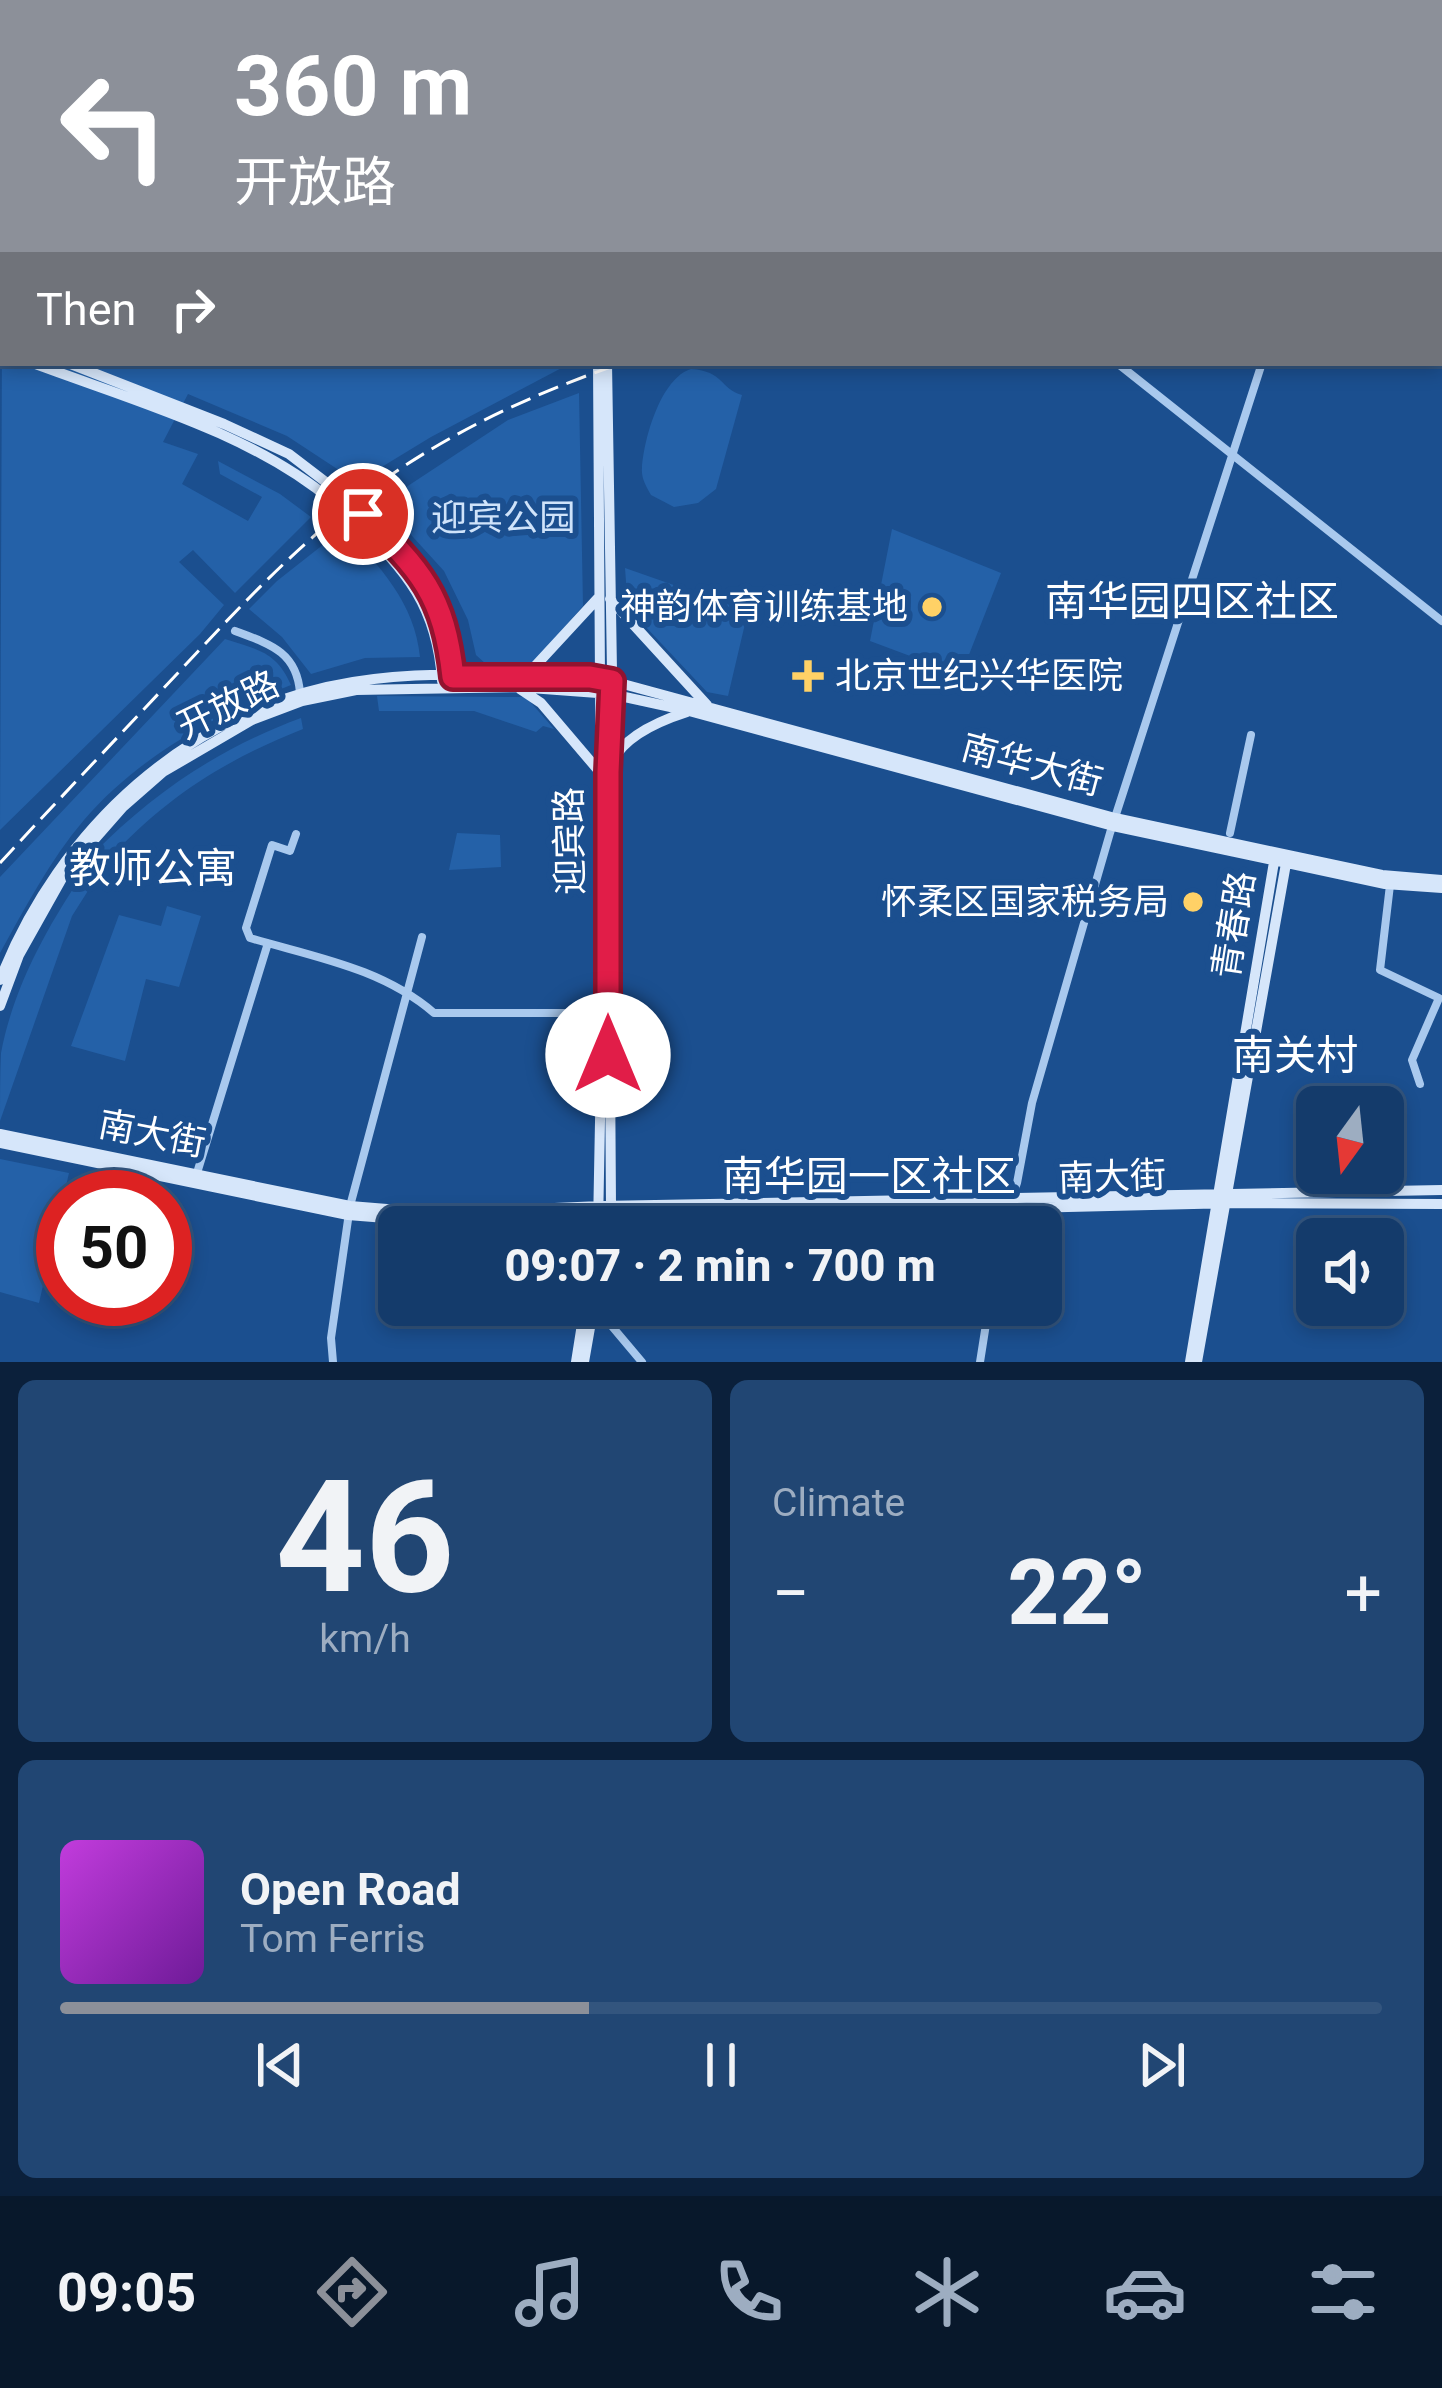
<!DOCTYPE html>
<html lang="en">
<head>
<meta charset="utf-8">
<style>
  :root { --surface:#143b6b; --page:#214673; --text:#f1f3f6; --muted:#9dadc1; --line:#33557e; --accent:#8c9099 }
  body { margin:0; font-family:Roboto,"Noto Sans SC",sans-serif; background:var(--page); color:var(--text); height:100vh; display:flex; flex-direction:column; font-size:45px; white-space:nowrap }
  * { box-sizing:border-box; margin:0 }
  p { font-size:39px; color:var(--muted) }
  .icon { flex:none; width:66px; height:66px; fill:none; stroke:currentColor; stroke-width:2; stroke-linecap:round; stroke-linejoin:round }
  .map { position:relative; height:1362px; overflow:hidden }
  .panel { display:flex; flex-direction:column; gap:18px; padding:18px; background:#0b203b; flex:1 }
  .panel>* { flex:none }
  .hud { position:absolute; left:0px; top:0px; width:1443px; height:366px; box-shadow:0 6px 18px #0003,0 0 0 3px var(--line); background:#8c9099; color:#fff; overflow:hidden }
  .needle { width:78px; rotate:195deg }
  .buttons { position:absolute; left:1296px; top:1086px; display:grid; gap:24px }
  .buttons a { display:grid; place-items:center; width:108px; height:108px; border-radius:18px; background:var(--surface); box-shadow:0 6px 18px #0003,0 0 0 3px var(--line); font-size:60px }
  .speed { position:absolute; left:36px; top:1170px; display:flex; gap:24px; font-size:60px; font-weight:700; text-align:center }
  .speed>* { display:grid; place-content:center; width:156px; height:156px; border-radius:50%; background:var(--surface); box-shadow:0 6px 18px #0003,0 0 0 3px var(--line); line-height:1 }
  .speed .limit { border:18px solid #d22; background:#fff; color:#111 }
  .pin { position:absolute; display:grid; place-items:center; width:102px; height:102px; color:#fff; margin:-51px; border:6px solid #fff; border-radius:50%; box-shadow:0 3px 12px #0007 }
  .me { position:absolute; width:132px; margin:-66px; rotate:0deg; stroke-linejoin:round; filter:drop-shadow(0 0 9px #0008) }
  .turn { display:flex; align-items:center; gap:42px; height:252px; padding:0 36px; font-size:54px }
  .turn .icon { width:156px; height:156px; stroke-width:2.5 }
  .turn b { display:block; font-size:84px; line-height:102px }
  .then { display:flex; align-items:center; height:114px; padding:0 36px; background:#0003; gap:24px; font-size:45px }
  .big { font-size:90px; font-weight:800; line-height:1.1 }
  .panel .widget { flex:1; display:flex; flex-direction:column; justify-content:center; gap:18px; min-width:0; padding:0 42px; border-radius:18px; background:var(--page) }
  .panel .dial { align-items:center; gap:0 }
  .dial b { font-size:156px; line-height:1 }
  .song { display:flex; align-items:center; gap:36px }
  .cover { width:144px; height:144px; border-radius:18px; background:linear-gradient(135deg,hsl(290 70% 55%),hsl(280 70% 35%)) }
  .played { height:12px; border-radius:6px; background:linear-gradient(90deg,var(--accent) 40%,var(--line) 40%) }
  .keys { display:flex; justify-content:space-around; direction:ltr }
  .heat { display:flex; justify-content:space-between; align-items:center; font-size:66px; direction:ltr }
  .panel .tiles { flex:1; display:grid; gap:18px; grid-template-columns:1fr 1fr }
  .widget:last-child { grid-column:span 2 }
  .trip { position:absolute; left:378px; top:1206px; width:684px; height:120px; border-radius:18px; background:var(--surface); box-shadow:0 6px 18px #0003,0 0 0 3px var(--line); font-weight:800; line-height:120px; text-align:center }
  .dock { display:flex; height:192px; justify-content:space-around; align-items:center; background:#08182b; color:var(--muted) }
  .dock .icon { width:84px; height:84px }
  .dock .current { color:var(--accent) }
  .dock b { font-size:54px; color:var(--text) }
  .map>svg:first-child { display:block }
</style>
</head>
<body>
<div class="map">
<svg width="1442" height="1362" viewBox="0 0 1442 1362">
  <rect width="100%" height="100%" fill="#1b4f8f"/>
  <path fill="#2461a8" d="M 3,93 L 3,363 L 571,363 L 431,437 L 357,482 L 287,436 L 188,394 L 163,442 L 198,454 L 182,484 L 248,521 L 262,497 L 220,474 L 218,461 L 280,494 L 311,517 L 235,593 L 193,550 L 179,562 L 224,605 L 200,634 L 0,830 Z
    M 691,369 C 724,371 720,389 742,395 L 716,489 L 698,503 L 674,507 L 651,495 C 646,486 641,478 642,468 C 644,438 661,378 691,369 Z
    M 579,393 L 583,606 L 529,667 L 486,664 L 476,655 L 468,620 L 444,571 L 382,503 L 508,420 Z
    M 343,529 C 380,565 415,604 420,657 L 365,658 L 311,674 L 282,637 L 249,609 L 277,581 Z
    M 892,529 L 1001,573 L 961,675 L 870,641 Z
    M 625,568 L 748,611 L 728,696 L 707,692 L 628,608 Z
    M 225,639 C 258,650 276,651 291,685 C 215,715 138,757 84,820 C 50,860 25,908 0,953 L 0,877 Z
    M 377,696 L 526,697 L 554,729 L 543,726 L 536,732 L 474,711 L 379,711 Z
    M 301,718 L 303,729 C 225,760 166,797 109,859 L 94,853 C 154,792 220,748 301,718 Z
    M 457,833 L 500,835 L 501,867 L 449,870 Z
    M 85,871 L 98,875 L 72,916 L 0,1121 C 0,1099 0,1075 1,1053 C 13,988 48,925 85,871 Z
    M 167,906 L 201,916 L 179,987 L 146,979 L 125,1061 L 71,1046 L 119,915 L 161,926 Z
    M 0,1159 L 69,1173 L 39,1303 L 0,1292 Z"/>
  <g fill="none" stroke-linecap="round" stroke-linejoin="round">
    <path stroke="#3d69a0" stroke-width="10" stroke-dasharray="10 5" stroke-linecap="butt" d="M 340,493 L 363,514
      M 332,501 L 355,521"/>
    <path stroke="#a9c9ee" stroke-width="8" d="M 399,0 L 405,3
      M 801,0 L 806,3
      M 528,3 L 530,0
      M 1373,3 L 1374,0
      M 0,78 L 3,79
      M 1440,88 L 1442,87
      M 1117,363 L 1442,621
      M 235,631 C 270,644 297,652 300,693
      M 1230,833 L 1251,735
      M 296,834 L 290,851 L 272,845 L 246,928 L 250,938 C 314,957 382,968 434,1013 L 602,1013
      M 1390,885 L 1380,970 L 1439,998 L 1412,1060 L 1420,1084
      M 1333,1107 L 1340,1088
      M 197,1173 L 268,943
      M 1308,1192 L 1307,1176 L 1317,1150
      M 1001,1227 L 1017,1183 L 1032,1103 L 1110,833 L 1262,363
      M 594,1305 L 642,1362
      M 333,1362 L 331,1338 L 350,1206 L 422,937
      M 980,1362 L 989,1305"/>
    <path stroke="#a9c9ee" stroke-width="9" d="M 53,3 L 55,0
      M 0,64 L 3,60"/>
    <path stroke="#d6e6fa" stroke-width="10" d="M 595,0 L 595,3
      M 604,0 L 604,3
      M 0,337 L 3,338
      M 0,350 L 3,352
      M 33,363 C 131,400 252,433 332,501
      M 68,363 L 224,424 L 289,454 L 340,493
      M 598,363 L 601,840
      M 607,363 L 612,671 L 608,773 L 611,1206 L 608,1227
      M 363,514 C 419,568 446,600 453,679
      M 355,521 C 407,572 437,606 442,681
      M 610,599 L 707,705
      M 526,676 L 599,597
      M 520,689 L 541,703 L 598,770
      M 611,764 C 623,736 659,721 687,712
      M 601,882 L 601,936
      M 0,980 C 59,829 189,708 353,682 C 430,669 512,677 590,677 L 612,681 L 1115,818 L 1382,875 L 1442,880
      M 0,1006 L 19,955 L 65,873 L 123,807 L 163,772 L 252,720 L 302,701 L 356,690 L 517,687 L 611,694 L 689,711 L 1113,826 L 1385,884 L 1442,888
      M 0,1134 L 350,1206 L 436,1213 L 601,1206 L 1442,1190
      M 0,1143 L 348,1215 L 436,1222 L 1235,1203 L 1442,1204
      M 598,1227 L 601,1068
      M 576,1362 L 585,1305
      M 584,1362 L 594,1305
      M 1190,1362 L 1275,856
      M 1197,1362 L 1287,858"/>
    <path stroke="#f8faff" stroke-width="12" d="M 0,9 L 3,5"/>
    <path stroke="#fff" stroke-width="14" d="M 27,3 L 29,0
      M 40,3 L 43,0
      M 0,35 L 3,32
      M 0,51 L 3,47"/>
    <path stroke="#fff" stroke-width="3" stroke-dasharray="21 9" stroke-linecap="butt" d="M 1440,69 L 1442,68
      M 0,863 C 58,800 117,738 176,675 C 243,603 309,532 391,475 C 462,426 541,391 622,363"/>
  </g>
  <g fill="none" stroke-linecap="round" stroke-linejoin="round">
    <g stroke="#92132f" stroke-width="30">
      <path id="route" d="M 363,514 C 421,570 444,595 453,677 L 590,677 L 612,681 L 608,772 L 608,1055"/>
    </g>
    <use href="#route" stroke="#e11d48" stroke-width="21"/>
  </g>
  <g fill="#ffd166" stroke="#1b4f8f" stroke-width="4.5">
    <circle cx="932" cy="607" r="12"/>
    <path d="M802 658h12v12h12v12h-12v12h-12v-12h-12v-12h12z"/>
    <circle cx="1193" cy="902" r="12"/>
  </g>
  <g text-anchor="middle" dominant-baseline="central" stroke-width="12" stroke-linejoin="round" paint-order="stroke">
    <g font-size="36" fill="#cfe3fa" stroke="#1b4f8f">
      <text x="503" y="518">迎宾公园</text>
    </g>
    <g font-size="36" fill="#fff" stroke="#1b4f8f" text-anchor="end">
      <text x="908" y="607">神韵体育训练基地</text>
      <text x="835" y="676" text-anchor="start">北京世纪兴华医院</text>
      <text x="1169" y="902">怀柔区国家税务局</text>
    </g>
    <g font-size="36" fill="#fff" stroke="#1b4f8f">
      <text transform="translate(228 705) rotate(-26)">开放路</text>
      <text transform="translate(1032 765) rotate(15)">南华大街</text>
      <text transform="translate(570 841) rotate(-91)">迎宾路</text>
      <text transform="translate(1234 925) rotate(-81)">青春路</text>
      <text transform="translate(152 1134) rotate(11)">南大街</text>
      <text transform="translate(1112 1177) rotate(-2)">南大街</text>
    </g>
    <g font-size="42" fill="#fff" stroke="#1b4f8f">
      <text x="1192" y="601">南华园四区社区</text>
      <text x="153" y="868">教师公寓</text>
      <text x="1295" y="1055">南关村</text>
      <text x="869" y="1176">南华园一区社区</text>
    </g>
  </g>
</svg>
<div class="buttons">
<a><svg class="needle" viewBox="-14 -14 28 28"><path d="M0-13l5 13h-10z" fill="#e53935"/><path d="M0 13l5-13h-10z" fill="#9dadc1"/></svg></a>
<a><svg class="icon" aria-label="sound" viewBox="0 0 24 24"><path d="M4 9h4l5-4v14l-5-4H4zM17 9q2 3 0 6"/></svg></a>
</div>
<div class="speed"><div class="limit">50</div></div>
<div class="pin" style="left:363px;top:514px;background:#d93025"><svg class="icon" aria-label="arrive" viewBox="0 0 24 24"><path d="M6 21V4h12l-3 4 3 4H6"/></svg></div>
<svg class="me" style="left:608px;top:1055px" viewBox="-20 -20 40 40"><circle r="19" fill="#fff"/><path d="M0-13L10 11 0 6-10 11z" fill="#e11d48"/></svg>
<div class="trip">09:07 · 2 min · 700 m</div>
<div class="hud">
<div class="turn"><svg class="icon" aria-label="left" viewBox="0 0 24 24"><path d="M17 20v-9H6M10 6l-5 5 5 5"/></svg><div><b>360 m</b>开放路</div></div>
<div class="then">Then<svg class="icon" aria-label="right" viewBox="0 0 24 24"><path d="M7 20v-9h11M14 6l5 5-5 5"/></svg></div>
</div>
</div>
<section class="panel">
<div class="tiles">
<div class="widget dial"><b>46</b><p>km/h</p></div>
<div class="widget"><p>Climate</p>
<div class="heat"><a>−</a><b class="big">22°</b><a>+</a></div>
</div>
<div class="widget">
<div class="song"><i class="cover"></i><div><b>Open Road</b><p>Tom Ferris</p></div></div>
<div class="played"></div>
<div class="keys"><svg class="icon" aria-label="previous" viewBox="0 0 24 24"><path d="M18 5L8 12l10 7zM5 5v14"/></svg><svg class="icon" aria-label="pause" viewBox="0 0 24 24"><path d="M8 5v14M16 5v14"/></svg><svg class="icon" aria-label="next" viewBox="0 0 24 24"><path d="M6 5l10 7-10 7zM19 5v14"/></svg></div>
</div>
</div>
</section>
<nav class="dock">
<b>09:05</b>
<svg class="icon current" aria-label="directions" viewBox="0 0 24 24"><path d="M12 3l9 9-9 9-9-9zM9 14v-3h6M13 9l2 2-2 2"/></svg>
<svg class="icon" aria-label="music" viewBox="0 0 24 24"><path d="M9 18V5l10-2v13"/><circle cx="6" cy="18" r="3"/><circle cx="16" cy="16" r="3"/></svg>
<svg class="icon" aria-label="phone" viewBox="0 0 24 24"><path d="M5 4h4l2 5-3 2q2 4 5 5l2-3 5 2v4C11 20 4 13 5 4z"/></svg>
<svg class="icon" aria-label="climate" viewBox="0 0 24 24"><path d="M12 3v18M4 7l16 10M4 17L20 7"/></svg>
<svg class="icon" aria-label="car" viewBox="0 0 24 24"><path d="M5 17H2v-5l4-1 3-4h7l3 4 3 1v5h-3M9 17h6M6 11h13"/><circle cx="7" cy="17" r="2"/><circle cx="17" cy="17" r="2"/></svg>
<svg class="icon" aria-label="filters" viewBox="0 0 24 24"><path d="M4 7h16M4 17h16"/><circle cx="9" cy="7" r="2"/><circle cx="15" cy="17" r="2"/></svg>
</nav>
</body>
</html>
